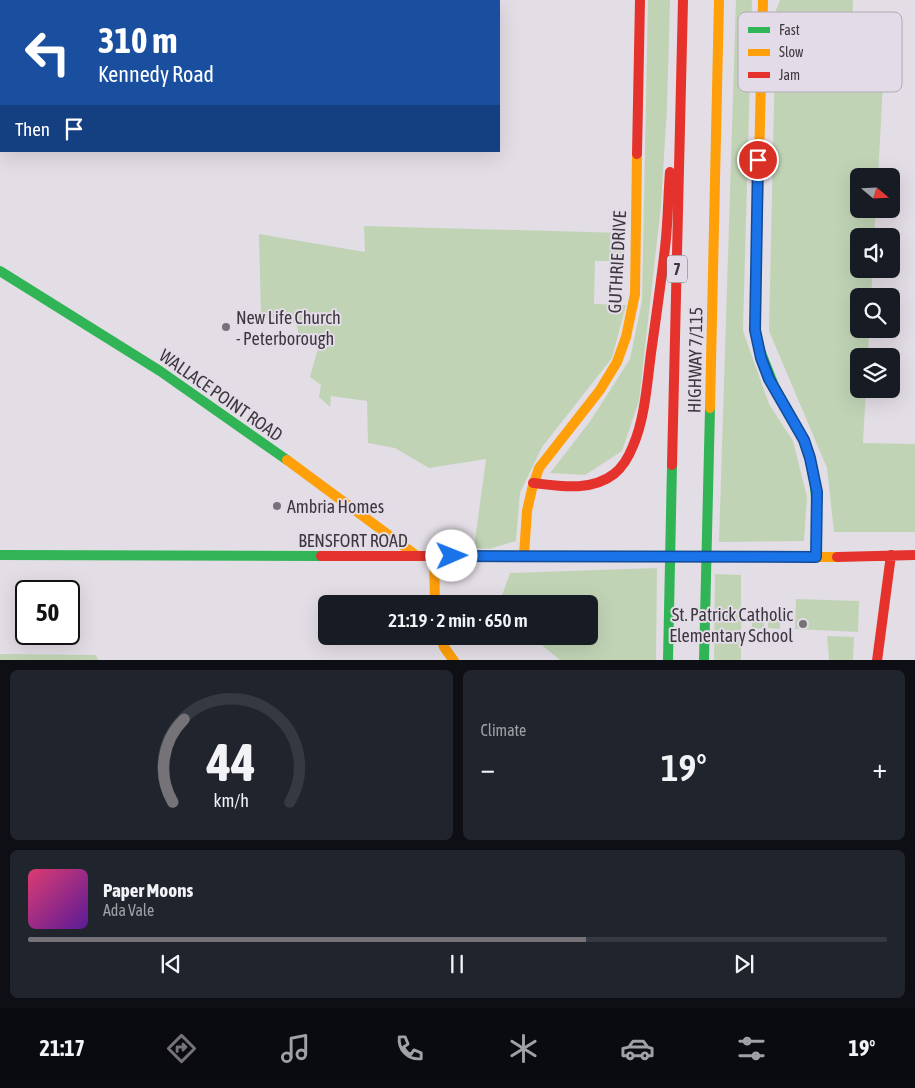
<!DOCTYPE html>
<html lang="en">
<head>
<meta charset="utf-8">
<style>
  :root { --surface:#171b24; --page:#20242c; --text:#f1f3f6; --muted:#9ea1a6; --line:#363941; --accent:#767378 }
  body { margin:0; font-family:"Asap Condensed",sans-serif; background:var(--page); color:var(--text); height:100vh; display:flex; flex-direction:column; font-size:19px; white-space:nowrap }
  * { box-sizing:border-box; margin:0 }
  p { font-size:16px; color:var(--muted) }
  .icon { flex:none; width:28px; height:28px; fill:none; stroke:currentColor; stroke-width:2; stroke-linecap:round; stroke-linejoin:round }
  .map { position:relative; height:660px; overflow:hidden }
  .side { display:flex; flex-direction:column; gap:10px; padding:10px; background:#0d0f14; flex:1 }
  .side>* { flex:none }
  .banner { position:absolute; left:0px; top:0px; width:500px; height:152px; box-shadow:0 5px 20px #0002; background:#1a4fa0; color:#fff; overflow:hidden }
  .needle { width:32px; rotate:109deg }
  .controls { position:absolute; left:850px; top:168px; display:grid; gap:10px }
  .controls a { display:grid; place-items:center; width:50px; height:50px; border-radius:8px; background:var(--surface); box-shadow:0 5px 20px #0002; font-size:25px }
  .speed { position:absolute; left:15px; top:580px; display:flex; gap:10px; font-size:25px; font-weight:700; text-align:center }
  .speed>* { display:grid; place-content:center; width:65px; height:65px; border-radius:50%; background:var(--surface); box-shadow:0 5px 20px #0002; line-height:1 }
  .speed .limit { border:2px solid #111; border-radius:8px; background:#fff; color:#111 }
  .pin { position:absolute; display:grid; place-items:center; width:42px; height:42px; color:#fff; margin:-21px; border:2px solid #fff; border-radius:50%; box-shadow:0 1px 5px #0007 }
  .me { position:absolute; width:55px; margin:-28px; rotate:89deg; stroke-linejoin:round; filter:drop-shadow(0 0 4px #0008) }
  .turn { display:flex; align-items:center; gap:18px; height:105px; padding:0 15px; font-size:22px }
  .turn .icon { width:65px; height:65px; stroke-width:2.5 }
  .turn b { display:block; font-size:35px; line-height:42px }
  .then { display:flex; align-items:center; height:48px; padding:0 15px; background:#0003; gap:10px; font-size:19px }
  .big { font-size:38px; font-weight:600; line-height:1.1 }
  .side .card { flex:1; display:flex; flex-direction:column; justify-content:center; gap:8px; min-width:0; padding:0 18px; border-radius:8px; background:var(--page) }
  .side .dial { align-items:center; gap:0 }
  .dial svg { height:130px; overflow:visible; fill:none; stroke:var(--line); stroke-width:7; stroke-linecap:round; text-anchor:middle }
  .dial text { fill:var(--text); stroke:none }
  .song { display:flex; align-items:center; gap:15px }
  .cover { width:60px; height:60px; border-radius:8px; background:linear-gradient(135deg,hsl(340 70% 55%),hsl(270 70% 35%)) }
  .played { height:5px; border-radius:2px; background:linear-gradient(90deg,var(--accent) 65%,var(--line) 65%) }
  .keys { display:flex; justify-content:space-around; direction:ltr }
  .heat { display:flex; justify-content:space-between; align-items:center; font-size:28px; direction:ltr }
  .side .tiles { flex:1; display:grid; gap:10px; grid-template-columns:1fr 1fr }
  .card:last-child { grid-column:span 2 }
  .trip { position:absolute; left:318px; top:595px; width:280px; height:50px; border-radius:8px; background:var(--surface); box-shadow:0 5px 20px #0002; font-weight:600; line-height:50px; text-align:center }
  .tabs { display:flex; height:80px; justify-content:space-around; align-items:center; background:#090b0e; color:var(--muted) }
  .tabs .icon { width:35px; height:35px }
  .tabs .active { color:var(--accent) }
  .tabs b { font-size:22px; color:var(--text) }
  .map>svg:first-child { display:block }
</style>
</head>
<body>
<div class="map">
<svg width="915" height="661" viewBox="0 0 915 661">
  <rect width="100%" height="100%" fill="#e3dee5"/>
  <path fill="#c0d4b5" d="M 648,0 L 670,0 L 667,108 L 661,206 L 639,401 L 622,451 L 585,475 L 550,473 L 591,420 L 630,359 L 642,301 Z
    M 736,0 L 752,0 L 743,331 L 769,404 L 793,441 L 807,497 L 804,541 L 719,542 Z
    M 780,0 L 853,0 L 852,45 L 885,47 L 878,176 L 859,176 L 859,209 L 876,209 L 874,236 L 859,236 L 859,269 L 873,269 L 871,296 L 859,296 L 859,329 L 869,329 L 868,356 L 859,356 L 859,389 L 866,389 L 863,443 L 915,444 L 915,532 L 834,532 L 827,468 L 769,331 L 776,10 Z
    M 364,226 L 625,233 L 625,261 L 595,261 L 594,304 L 626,305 L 612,358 L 542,447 L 520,493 L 516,541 L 489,549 L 474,548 L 486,459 L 429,468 L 395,448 L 368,443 L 367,401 L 331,396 L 330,407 L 319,397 L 321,385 L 310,377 L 318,348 L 299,334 L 296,323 L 261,316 L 259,234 L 365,252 Z
    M 657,568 L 656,660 L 560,660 L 531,636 L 589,636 L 589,604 L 499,604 L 510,573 Z
    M 715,574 L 741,575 L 741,660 L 714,660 Z
    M 796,599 L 859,601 L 858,632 L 795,629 Z
    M 752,610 L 764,611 L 764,629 L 752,628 Z
    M 768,611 L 780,611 L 780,629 L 768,628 Z
    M 827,636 L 854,637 L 853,660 L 829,660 Z
    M 0,654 L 96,655 L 98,660 L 0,660 Z"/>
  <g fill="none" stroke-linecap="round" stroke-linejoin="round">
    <path stroke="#30b455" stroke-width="10" d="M 0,271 L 160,371 L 287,460
      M 756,283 L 755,330 L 760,350 L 775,388 L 804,440 L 813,468 L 816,498 L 816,557
      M 0,555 L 321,556
      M 668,661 L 672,465
      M 704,661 L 710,408"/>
    <path stroke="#ff9f0a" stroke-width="10" d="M 756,283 L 763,0
      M 710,408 L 719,0
      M 287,460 L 417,556
      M 524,555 L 527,511 L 532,489 L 539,468 L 600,390 L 617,362 L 626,337 L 635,294 L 637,154
      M 434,556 L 435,604
      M 534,556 L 837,557
      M 440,636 L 444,647 L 454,661"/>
    <path stroke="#e5322d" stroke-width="10" d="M 637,154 L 640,0
      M 672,465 L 683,0
      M 533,483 C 559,486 591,492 614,474 C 623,467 629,456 633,446 C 645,418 647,384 651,353 C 656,318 661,283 665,248 C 668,223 668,197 670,172
      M 321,556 L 534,556
      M 837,557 L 915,555
      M 877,661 L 891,555"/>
  </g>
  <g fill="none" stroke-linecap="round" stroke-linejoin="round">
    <g stroke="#114b97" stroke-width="12">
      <path id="route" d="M 452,556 L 816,557 L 817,492 L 810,458 L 804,440 L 769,379 L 761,358 L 755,330 L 758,160"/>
    </g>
    <use href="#route" stroke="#1a73e8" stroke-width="9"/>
  </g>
  <g fill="#767378" stroke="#e4dbe8" stroke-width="2">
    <circle cx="226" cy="327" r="5"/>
    <circle cx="277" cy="506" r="5"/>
    <circle cx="803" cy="624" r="5"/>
  </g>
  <g text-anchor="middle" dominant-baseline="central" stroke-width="4" stroke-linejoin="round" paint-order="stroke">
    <rect fill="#e4dbe8" stroke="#6e6a70" stroke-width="1" x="667" y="255.5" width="20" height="27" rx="4"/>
    <g font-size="16" font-weight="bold" fill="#3c393d">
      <text x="677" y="269">7</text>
    </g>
    <g font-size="18" fill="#3c393d" stroke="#e4dbe8">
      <text transform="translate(617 262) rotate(-87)">GUTHRIE DRIVE</text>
      <text transform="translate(695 360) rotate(-89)">HIGHWAY 7/115</text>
      <text transform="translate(221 395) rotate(35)">WALLACE POINT ROAD</text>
      <text x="353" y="540">BENSFORT ROAD</text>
    </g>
    <g font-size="18" fill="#3c393d" stroke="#e4dbe8" text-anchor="start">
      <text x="236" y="317">New Life Church<tspan x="236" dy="21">- Peterborough</tspan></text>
      <text x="287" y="506">Ambria Homes</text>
      <text x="793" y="614" text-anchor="end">St. Patrick Catholic<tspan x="793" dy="21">Elementary School</tspan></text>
    </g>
  </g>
  <rect x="738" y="12" width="164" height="80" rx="8" fill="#e4dbe8" stroke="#b2aab5" stroke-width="1"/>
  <rect x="748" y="27" width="22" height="6" fill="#30b455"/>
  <rect x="748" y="49" width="22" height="7" fill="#ff9f0a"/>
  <rect x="748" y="72" width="22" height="6" fill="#e5322d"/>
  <g font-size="14" fill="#3c393d">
    <text x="779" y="35">Fast</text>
    <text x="779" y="57">Slow</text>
    <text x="779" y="80">Jam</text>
  </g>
</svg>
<div class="controls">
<a><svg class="needle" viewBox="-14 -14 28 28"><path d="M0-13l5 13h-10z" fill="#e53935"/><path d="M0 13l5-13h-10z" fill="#9ea1a6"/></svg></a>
<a><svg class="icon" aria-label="sound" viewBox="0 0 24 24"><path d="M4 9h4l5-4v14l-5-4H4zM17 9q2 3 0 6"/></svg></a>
<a><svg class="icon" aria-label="search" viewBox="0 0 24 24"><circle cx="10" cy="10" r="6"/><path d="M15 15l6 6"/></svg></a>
<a><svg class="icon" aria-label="layers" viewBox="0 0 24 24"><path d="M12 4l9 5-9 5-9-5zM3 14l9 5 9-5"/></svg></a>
</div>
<div class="speed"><div class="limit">50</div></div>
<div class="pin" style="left:758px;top:160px;background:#d93025"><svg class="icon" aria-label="arrive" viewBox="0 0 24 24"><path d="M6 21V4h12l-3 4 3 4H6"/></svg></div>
<svg class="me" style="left:452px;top:556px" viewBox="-20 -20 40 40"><circle r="19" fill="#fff"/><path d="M0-13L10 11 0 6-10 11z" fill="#1a73e8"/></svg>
<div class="trip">21:19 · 2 min · 650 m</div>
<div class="banner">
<div class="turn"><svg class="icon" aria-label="left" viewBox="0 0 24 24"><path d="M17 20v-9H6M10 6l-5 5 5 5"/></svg><div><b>310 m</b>Kennedy Road</div></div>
<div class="then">Then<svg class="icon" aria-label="arrive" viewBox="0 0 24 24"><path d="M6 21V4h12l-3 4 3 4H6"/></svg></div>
</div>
</div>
<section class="side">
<div class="tiles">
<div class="card dial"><svg viewBox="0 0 100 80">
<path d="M14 69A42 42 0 1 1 86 69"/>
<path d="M14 69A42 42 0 0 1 21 18" stroke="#767378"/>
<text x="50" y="56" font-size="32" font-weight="700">44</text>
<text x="50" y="72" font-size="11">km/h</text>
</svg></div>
<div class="card"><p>Climate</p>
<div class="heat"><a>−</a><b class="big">19°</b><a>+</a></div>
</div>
<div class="card">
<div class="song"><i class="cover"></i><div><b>Paper Moons</b><p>Ada Vale</p></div></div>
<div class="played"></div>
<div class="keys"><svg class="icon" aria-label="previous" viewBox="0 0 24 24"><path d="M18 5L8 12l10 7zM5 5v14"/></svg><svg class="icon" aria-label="pause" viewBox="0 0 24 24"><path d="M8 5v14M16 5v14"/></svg><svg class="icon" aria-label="next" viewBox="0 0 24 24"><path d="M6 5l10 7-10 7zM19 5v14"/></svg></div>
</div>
</div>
</section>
<nav class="tabs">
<b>21:17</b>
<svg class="icon active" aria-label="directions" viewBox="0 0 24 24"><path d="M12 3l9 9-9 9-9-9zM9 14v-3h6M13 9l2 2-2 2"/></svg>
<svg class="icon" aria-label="music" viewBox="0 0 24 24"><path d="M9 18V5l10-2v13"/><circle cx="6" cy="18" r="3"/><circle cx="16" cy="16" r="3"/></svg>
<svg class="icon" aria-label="phone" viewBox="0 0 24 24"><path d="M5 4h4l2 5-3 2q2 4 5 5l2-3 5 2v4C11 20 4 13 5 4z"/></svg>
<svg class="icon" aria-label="climate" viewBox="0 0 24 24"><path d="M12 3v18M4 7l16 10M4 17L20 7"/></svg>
<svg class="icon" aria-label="car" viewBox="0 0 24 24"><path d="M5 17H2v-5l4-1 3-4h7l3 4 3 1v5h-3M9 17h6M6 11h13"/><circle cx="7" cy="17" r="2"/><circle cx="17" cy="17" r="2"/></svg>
<svg class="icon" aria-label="filters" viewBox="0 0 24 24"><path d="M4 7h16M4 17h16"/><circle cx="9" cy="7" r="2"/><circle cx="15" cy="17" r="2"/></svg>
<b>19°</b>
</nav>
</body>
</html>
